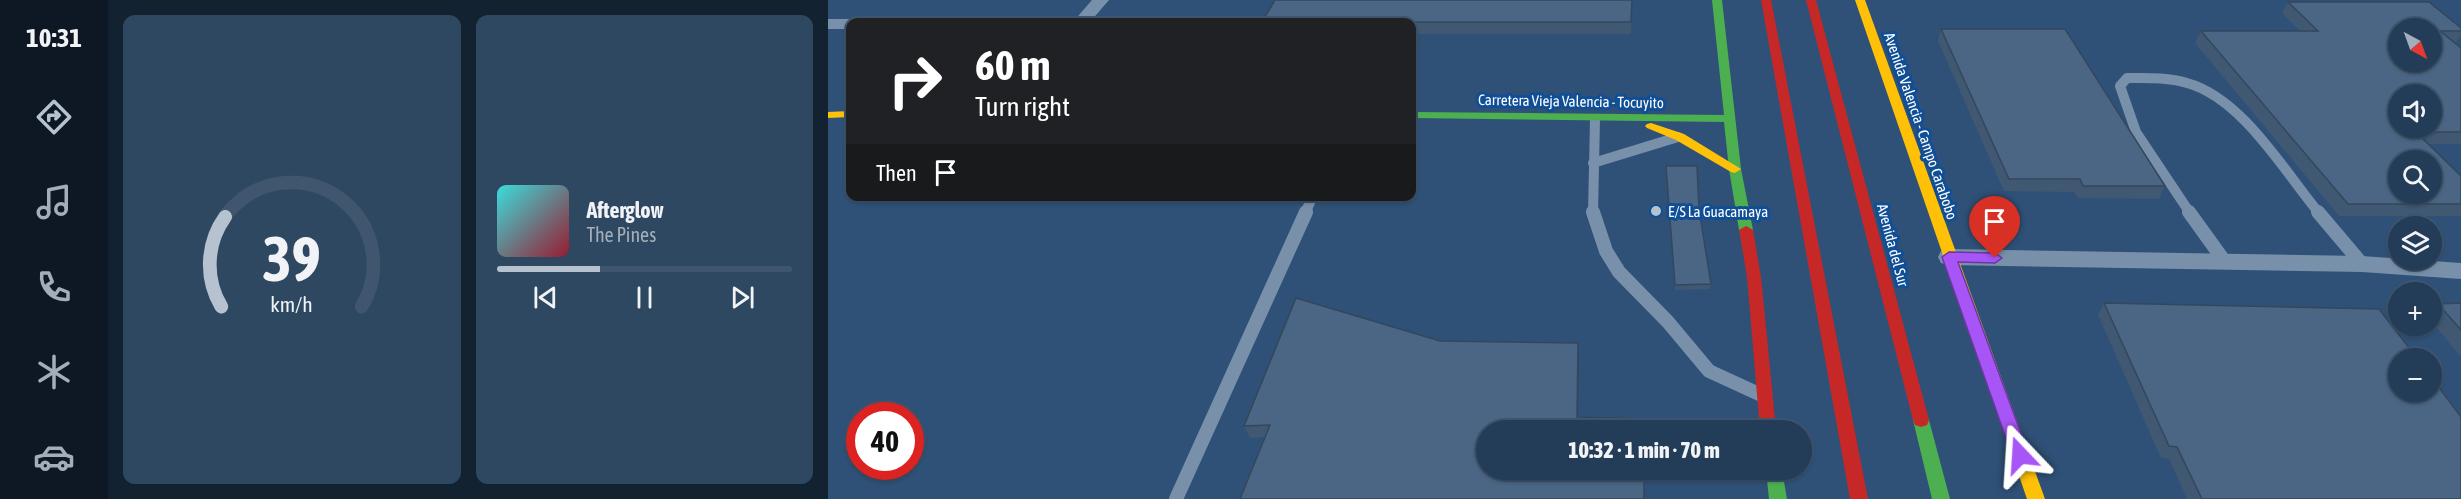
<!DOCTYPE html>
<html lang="en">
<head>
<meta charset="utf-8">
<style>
  :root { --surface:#233d59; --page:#2f4862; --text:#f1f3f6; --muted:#a3aeba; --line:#40566f; --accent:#b6c2cf }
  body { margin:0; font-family:"Asap Condensed",sans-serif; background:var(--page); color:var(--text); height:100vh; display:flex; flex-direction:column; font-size:22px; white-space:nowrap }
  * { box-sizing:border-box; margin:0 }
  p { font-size:20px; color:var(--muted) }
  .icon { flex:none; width:33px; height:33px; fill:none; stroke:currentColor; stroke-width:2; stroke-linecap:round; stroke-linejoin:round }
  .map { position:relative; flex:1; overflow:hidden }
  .panel { display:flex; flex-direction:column; gap:15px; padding:15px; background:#132231; width:720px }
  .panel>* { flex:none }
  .guide { position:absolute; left:18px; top:18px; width:570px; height:183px; border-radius:12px; box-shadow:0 2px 4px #0004,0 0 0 2px var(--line); background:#202124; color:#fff; overflow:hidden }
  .needle { width:39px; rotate:139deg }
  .controls { position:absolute; left:1560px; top:18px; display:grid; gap:12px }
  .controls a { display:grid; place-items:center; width:54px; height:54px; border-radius:50%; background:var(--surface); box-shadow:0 2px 4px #0004,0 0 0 2px var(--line); font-size:30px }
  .speed { position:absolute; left:18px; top:402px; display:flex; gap:12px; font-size:30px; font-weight:700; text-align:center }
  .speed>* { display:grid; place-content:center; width:78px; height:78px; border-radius:50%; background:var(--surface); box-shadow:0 2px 4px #0004,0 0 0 2px var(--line); line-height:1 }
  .speed .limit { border:9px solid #d22; background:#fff; color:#111 }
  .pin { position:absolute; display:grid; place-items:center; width:51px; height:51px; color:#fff; margin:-62px -26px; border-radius:50% 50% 50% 0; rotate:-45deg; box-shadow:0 0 6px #0007 }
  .pin .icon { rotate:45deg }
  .me { position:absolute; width:66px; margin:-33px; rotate:340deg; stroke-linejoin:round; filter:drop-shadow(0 0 4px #0008) }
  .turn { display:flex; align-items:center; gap:21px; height:126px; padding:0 30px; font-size:27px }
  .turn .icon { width:78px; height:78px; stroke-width:2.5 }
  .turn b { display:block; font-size:42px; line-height:51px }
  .then { display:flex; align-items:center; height:57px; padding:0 30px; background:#0003; gap:12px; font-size:22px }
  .panel .tile { flex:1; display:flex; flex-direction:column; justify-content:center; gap:9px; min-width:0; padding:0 21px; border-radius:12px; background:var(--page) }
  .panel .dial { align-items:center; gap:0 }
  .dial svg { height:156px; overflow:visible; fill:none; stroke:var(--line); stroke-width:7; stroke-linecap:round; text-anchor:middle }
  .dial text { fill:var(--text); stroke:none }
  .song { display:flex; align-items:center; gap:18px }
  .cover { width:72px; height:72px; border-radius:9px; background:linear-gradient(135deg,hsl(180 70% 55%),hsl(350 70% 35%)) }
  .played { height:6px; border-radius:3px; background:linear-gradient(90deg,var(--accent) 35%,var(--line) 35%) }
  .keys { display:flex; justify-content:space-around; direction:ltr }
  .panel .tiles { flex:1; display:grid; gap:15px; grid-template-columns:repeat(2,1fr) }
  .trip { position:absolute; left:648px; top:420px; width:336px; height:60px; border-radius:30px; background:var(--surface); box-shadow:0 2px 4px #0004,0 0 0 2px var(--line); font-weight:800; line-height:60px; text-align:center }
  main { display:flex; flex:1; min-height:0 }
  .menu { display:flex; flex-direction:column; width:108px; justify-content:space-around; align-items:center; background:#0e1824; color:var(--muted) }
  .menu .icon { width:42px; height:42px }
  .menu .selected { color:var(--accent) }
  .menu b { font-size:27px; color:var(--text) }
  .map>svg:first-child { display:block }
</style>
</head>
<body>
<main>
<nav class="menu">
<b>10:31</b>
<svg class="icon selected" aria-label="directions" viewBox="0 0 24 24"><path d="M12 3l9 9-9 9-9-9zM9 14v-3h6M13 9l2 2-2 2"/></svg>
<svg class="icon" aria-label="music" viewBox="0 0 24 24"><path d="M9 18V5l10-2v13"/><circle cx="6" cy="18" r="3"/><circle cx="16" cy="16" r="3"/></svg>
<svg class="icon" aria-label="phone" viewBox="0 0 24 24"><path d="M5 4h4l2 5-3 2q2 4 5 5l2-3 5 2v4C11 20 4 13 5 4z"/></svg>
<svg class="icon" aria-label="climate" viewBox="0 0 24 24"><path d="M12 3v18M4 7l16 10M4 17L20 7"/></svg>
<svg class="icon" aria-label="car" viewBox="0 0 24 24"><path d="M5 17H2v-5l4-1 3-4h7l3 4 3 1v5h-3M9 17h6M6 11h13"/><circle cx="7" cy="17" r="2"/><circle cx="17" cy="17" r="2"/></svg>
</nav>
<section class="panel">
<div class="tiles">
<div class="tile dial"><svg viewBox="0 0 100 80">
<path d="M14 69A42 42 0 1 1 86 69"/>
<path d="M14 69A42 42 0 0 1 16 23" stroke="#b6c2cf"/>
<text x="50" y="56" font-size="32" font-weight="700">39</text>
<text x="50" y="72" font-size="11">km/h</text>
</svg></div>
<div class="tile">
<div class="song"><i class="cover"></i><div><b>Afterglow</b><p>The Pines</p></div></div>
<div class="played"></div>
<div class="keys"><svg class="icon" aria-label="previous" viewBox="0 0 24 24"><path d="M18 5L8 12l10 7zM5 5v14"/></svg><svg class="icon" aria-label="pause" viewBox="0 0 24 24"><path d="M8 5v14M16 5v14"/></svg><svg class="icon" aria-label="next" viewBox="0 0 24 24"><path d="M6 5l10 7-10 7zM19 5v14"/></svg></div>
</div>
</div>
</section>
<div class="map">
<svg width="1633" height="499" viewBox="0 0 1633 499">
  <rect width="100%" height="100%" fill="#2f5177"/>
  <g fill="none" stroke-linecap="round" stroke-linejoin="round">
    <path stroke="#7890a9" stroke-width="10" d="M 765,163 L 850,137
      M 477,213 L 485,196
      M 765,213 L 767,119
      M 1362,213 L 1308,132 L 1292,86 L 1299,78 C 1319,78 1339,77 1359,83 C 1414,98 1456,171 1491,213"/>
    <path stroke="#7890a9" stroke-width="14" d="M 765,212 L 778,251 L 791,272 L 840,322 L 881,371 L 931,394
      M 1361,212 L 1397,262
      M 1490,212 L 1534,264
      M 348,499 L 478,212"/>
    <path fill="#7890a9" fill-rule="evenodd" d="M 264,0 L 281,0 L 262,22 L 245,22 Z
      M 0,19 L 22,19 L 29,22 L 22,22 L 22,29 L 0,29 Z
      M 1121,249 L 1534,256 L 1633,263 L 1633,279 L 1534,272 L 1121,265 L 1113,263 L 1110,257 L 1113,251 Z"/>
    <path fill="#4caf50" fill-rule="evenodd" d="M 884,0 L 894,0 L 913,169 L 925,230 L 923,233 L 913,233 L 911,230 L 901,169 L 896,122 L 584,118 L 584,112 L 896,115 Z
      M 1093,413 L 1099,415 L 1101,420 L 1122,499 L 1104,499 L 1085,420 L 1087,415 Z
      M 938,470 L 954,470 L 959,499 L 941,499 Z"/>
    <path fill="#ffc107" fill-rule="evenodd" d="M 1027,0 L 1037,0 L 1217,499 L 1199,499 Z
      M 22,111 L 22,117 L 0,118 L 0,112 Z
      M 823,123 L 856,134 L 913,169 L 907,173 L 903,172 L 848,140 L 819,128 L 817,126 L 819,124 Z"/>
    <path fill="#c62828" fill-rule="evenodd" d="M 933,0 L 943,0 L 1040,499 L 1022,499 Z
      M 978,0 L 988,0 L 1101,420 L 1099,425 L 1093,427 L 1087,425 L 1085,420 Z
      M 918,226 L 925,230 L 933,277 L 948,430 L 932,430 L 919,277 L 911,230 Z"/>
  </g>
  <path fill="#405872" d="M 447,0 L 804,0 L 803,34 L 584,34 L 584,22 L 434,22 Z
    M 1460,2 L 1633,28 L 1633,36 L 1628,42 L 1626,42 L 1633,48 L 1633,144 L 1600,144 L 1633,176 L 1633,216 L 1511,216 L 1367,43 L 1373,31 L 1472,31 L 1454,13 Z
    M 1113,29 L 1337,186 L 1331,199 L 1250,198 L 1246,192 L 1176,191 L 1110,41 Z
    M 838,166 L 871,209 L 883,284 L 882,289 L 847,290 Z
    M 1276,303 L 1633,499 L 1359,499 L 1341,459 L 1333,458 L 1270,315 Z
    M 1633,303 L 1633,357 L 1604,322 L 1604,311 L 1610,304 Z
    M 612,341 L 750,343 L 751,355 L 750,417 L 422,438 L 416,426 Z"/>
  <path fill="#34475c" d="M 750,343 L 751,355 L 750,429 L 749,417 Z"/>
  <path fill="#4a6684" stroke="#34475c" stroke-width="1.5" fill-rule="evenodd" d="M 447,0 L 804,0 L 803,22 L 434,22 Z
    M 1460,2 L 1601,2 L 1633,28 L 1633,31 L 1612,31 L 1633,48 L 1633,132 L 1588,132 L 1633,176 L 1633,204 L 1520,204 L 1373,31 L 1490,31 ZM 1570,28 L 1604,28 L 1604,62 L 1570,62 ZM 1570,94 L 1604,94 L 1604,128 L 1570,128 ZM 1570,160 L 1604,160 L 1604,194 L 1570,194 Z
    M 1113,29 L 1237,29 L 1337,186 L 1255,186 L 1252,179 L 1181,179 Z
    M 838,166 L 869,166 L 871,209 L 883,284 L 847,285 Z
    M 468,298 L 612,341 L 750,343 L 749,417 L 816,419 L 816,430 L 658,430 L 658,470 L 816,470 L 816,499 L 412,499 L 442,425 L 416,426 Z
    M 1276,303 L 1551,309 L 1589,358 L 1570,358 L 1570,392 L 1604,392 L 1604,378 L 1633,417 L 1633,499 L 1374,499 L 1349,447 L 1341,446 Z
    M 1633,303 L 1633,330 L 1610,304 Z"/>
  <path fill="#a855f7" stroke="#6d37a1" stroke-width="1.5" d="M 1121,252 L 1167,253 L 1174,258 L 1167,263 L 1130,262 L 1201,455 L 1198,460 L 1192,462 L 1186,460 L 1184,455 L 1114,257 Z"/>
  <circle fill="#b6c2cf" stroke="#104f96" stroke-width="2" cx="828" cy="211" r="6"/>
  <g text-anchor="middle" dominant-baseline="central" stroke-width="6" stroke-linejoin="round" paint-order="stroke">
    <g font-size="15" fill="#fff" stroke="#104f96">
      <text transform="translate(743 101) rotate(1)">Carretera Vieja Valencia - Tocuyito</text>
      <text transform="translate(1093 126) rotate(71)">Avenida Valencia - Campo Carabobo</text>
      <text transform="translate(1065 245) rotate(75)">Avenida del Sur</text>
    </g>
    <g font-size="15" fill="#fff" stroke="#104f96" text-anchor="start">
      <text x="840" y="211">E/S La Guacamaya</text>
    </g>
  </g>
</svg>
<div class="controls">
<a><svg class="needle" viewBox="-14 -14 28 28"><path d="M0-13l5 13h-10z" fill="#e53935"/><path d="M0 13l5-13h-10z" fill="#a3aeba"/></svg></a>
<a><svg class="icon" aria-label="sound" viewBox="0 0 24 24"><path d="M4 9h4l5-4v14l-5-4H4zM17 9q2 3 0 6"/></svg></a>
<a><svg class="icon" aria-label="search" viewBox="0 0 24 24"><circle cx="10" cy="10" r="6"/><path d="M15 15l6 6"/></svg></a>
<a><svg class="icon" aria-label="layers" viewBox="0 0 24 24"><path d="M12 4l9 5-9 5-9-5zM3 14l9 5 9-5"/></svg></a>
<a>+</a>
<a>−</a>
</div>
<div class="speed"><div class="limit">40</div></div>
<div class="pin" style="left:1167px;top:258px;background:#d93025"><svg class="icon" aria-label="arrive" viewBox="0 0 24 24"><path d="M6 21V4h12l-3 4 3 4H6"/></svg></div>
<svg class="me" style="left:1192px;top:455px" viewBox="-20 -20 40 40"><path d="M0-17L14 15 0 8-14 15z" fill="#a855f7" stroke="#fff" stroke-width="4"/></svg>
<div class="trip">10:32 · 1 min · 70 m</div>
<div class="guide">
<div class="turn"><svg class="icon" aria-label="right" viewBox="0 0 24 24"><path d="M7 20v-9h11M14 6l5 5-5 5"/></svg><div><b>60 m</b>Turn right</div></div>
<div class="then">Then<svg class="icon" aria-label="arrive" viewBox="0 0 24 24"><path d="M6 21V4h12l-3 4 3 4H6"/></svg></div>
</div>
</div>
</main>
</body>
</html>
